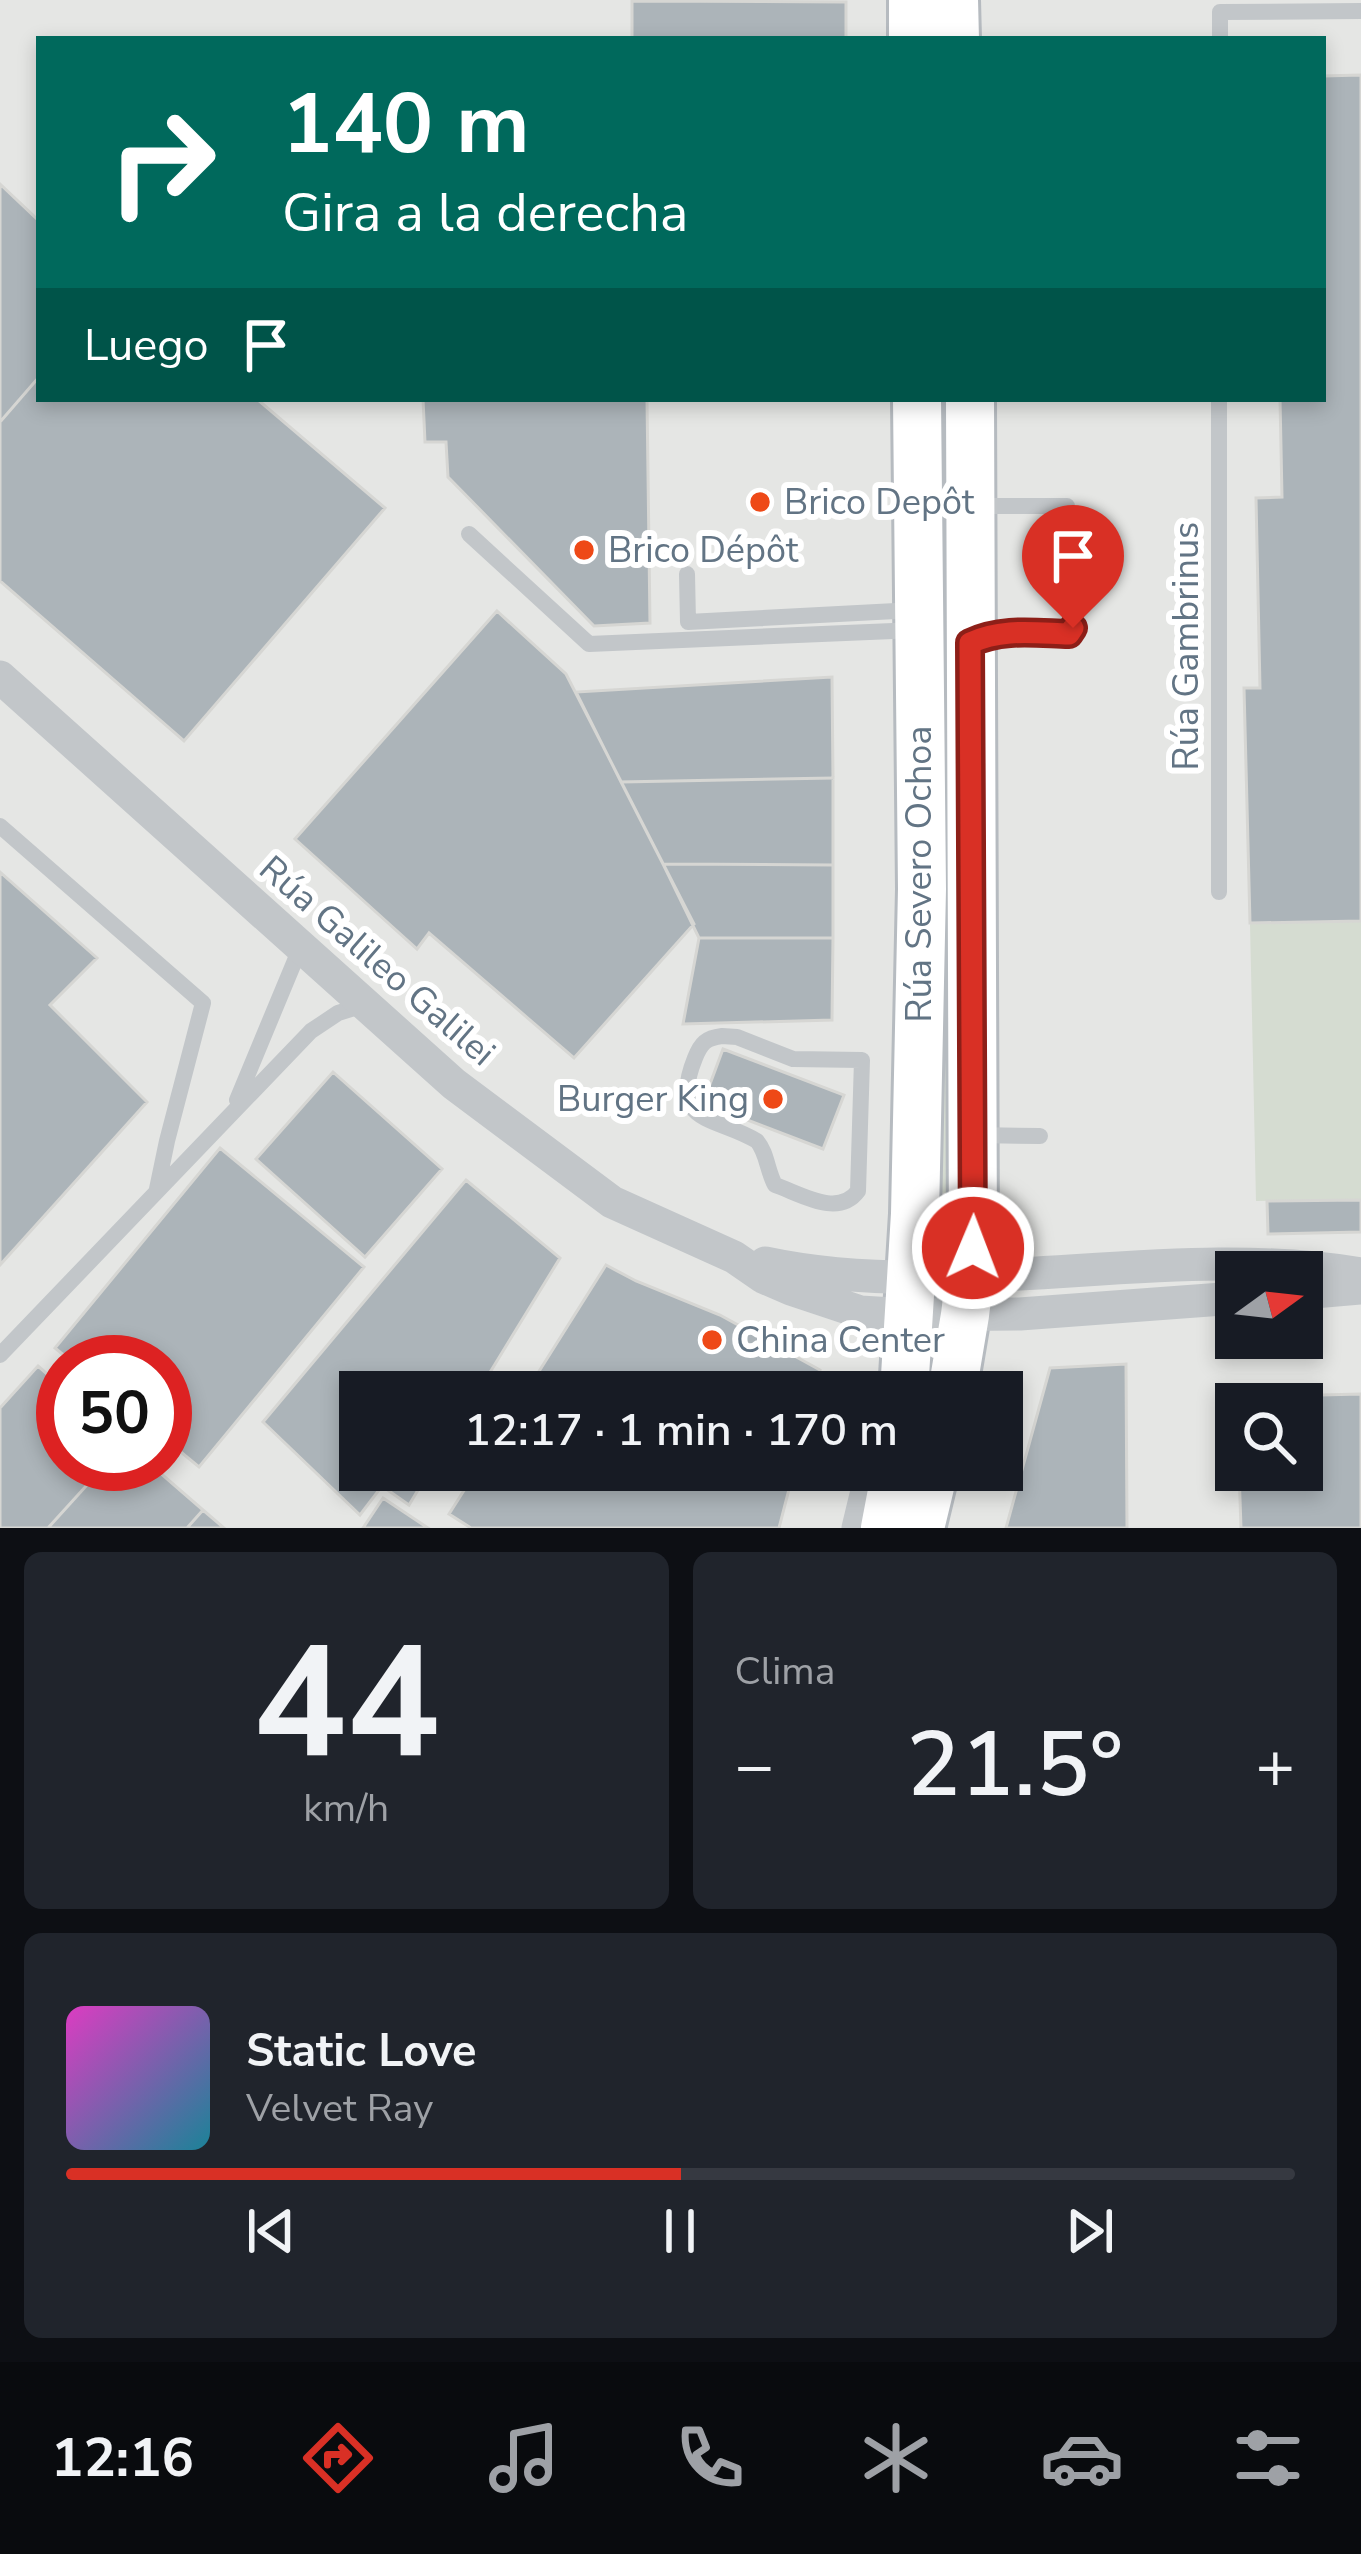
<!DOCTYPE html>
<html lang="es">
<head>
<meta charset="utf-8">
<style>
  :root { --surface:#171b24; --page:#20242c; --text:#f1f3f6; --muted:#9ea1a6; --line:#363941; --accent:#d93025 }
  body { margin:0; font-family:"Nunito Sans",sans-serif; background:var(--page); color:var(--text); height:100vh; display:flex; flex-direction:column; font-size:45px; white-space:nowrap }
  * { box-sizing:border-box; margin:0 }
  p { font-size:39px; color:var(--muted) }
  .icon { flex:none; width:66px; height:66px; fill:none; stroke:currentColor; stroke-width:2; stroke-linecap:round; stroke-linejoin:round }
  .map { position:relative; height:1528px; overflow:hidden }
  .drawer { display:flex; flex-direction:column; gap:24px; padding:24px; background:#0d0f14; flex:1 }
  .drawer>* { flex:none }
  .hud { position:absolute; left:36px; top:36px; width:1290px; height:366px; border-radius:0px; box-shadow:0 6px 18px #0003; background:#00695c; color:#fff; overflow:hidden }
  .needle { width:78px; rotate:75deg }
  .tools { position:absolute; left:1215px; top:1251px; display:grid; gap:24px }
  .tools a { display:grid; place-items:center; width:108px; height:108px; border-radius:0px; background:var(--surface); box-shadow:0 6px 18px #0003; font-size:60px }
  .speed { position:absolute; left:36px; top:1335px; display:flex; gap:24px; font-size:60px; font-weight:700; text-align:center }
  .speed>* { display:grid; place-content:center; width:156px; height:156px; border-radius:50%; background:var(--surface); box-shadow:0 6px 18px #0003; line-height:1 }
  .speed .limit { border:18px solid #d22; background:#fff; color:#111 }
  .pin { position:absolute; display:grid; place-items:center; width:102px; height:102px; color:#fff; margin:-123px -51px; border-radius:50% 50% 50% 0; rotate:-45deg; box-shadow:0 0 12px #0007 }
  .pin .icon { rotate:45deg }
  .me { position:absolute; width:132px; margin:-66px; rotate:1deg; stroke-linejoin:round; filter:drop-shadow(0 0 9px #0008) }
  .turn { display:flex; align-items:center; gap:42px; height:252px; padding:0 48px; font-size:54px }
  .turn .icon { width:156px; height:156px; stroke-width:2.5 }
  .turn b { display:block; font-size:84px; line-height:102px }
  .then { display:flex; align-items:center; height:114px; padding:0 48px; background:#0003; gap:24px; font-size:45px }
  .big { font-size:90px; font-weight:600; line-height:1.1 }
  .drawer .widget { flex:1; display:flex; flex-direction:column; justify-content:center; gap:18px; min-width:0; padding:0 42px; border-radius:18px; background:var(--page) }
  .drawer .dial { align-items:center; gap:0 }
  .dial b { font-size:156px; line-height:1 }
  .song { display:flex; align-items:center; gap:36px }
  .cover { width:144px; height:144px; border-radius:18px; background:linear-gradient(135deg,hsl(310 70% 55%),hsl(190 70% 35%)) }
  .played { height:12px; border-radius:6px; background:linear-gradient(90deg,var(--accent) 50%,var(--line) 50%) }
  .keys { display:flex; justify-content:space-around; direction:ltr }
  .heat { display:flex; justify-content:space-between; align-items:center; font-size:66px; direction:ltr }
  .drawer .tiles { flex:1; display:grid; gap:24px; grid-template-columns:1fr 1fr }
  .widget:last-child { grid-column:span 2 }
  .trip { position:absolute; left:339px; top:1371px; width:684px; height:120px; border-radius:0px; background:var(--surface); box-shadow:0 6px 18px #0003; font-weight:600; line-height:120px; text-align:center }
  .tabs { display:flex; height:192px; justify-content:space-around; align-items:center; background:#090b0e; color:var(--muted) }
  .tabs .icon { width:84px; height:84px }
  .tabs .current { color:var(--accent) }
  .tabs b { font-size:54px; color:var(--text) }
  .map>svg:first-child { display:block }
</style>
</head>
<body>
<div class="map">
<svg width="1361" height="1528" viewBox="0 0 1361 1528">
  <rect width="100%" height="100%" fill="#f5f5f0"/>
  <path fill="#e5e6e4" fill-rule="evenodd" d="M 0,0 L 1361,0 L 1361,1528 L 0,1528 ZM 39,39 L 1323,39 L 1323,399 L 39,399 ZM 1236,1272 L 1302,1272 L 1302,1338 L 1236,1338 ZM 63,1362 L 165,1362 L 165,1464 L 63,1464 ZM 360,1392 L 1002,1392 L 1002,1470 L 360,1470 ZM 1236,1404 L 1302,1404 L 1302,1470 L 1236,1470 Z"/>
  <path fill="#d5dcd1" d="M 938,581 L 956,581 L 954,1194 L 938,1192 Z
    M 1361,921 L 1361,1200 L 1256,1201 L 1250,923 Z"/>
  <path fill="#acb4b9" stroke="#d6d6d3" stroke-width="3" d="M 632,1 L 846,2 L 846,39 L 632,39 Z
    M 1361,75 L 1361,921 L 1250,923 L 1244,688 L 1260,688 L 1256,498 L 1282,497 L 1280,399 L 1323,399 L 1323,76 Z
    M 0,184 L 39,221 L 39,377 L 0,422 Z
    M 39,377 L 39,399 L 257,399 L 385,508 L 184,741 L 0,581 L 0,422 Z
    M 423,399 L 647,399 L 650,623 L 594,626 L 448,477 L 446,442 L 425,442 Z
    M 1053,515 L 1080,515 L 1081,540 L 1101,540 L 1101,570 L 1083,570 L 1083,595 L 1054,595 Z
    M 497,611 L 566,674 L 694,924 L 574,1058 L 429,933 L 417,949 L 295,839 Z
    M 832,677 L 833,778 L 621,782 L 576,692 Z
    M 833,778 L 833,865 L 663,864 L 621,782 Z
    M 663,864 L 833,865 L 833,938 L 699,938 Z
    M 0,872 L 97,958 L 50,1005 L 147,1102 L 0,1265 Z
    M 699,938 L 833,938 L 832,1020 L 683,1024 Z
    M 723,1049 L 844,1095 L 823,1149 L 703,1103 Z
    M 333,1072 L 442,1169 L 365,1257 L 256,1159 Z
    M 220,1148 L 364,1267 L 199,1467 L 165,1439 L 165,1362 L 72,1362 L 55,1348 Z
    M 466,1180 L 560,1258 L 478,1392 L 360,1392 L 360,1470 L 430,1470 L 409,1505 L 382,1486 L 360,1515 L 263,1422 Z
    M 1361,1200 L 1361,1232 L 1268,1234 L 1267,1201 Z
    M 606,1265 L 636,1281 L 720,1315 L 820,1370 L 815,1392 L 526,1392 Z
    M 1126,1364 L 1127,1528 L 1006,1528 L 1050,1368 Z
    M 38,1366 L 63,1388 L 63,1464 L 106,1464 L 48,1528 L 0,1528 L 0,1408 Z
    M 1361,1394 L 1361,1528 L 1241,1528 L 1239,1470 L 1302,1470 L 1302,1404 L 1237,1404 L 1237,1397 Z
    M 106,1464 L 150,1464 L 203,1510 L 187,1528 L 48,1528 Z
    M 477,1470 L 794,1470 L 779,1528 L 471,1528 L 449,1514 Z
    M 383,1498 L 428,1528 L 363,1528 Z
    M 203,1510 L 224,1528 L 187,1528 Z"/>
  <g fill="none" stroke-linecap="round" stroke-linejoin="round">
    <g stroke="#b6bbc0" stroke-width="54">
      <path id="secondary" d="M 913,0 L 913,39
        M 954,0 L 955,39
        M 904,1392 L 915,1214 L 922,889 L 917,399
        M 952,1392 L 965,1315 L 973,1248 L 970,399
        M 885,1528 L 896,1470
        M 920,1528 L 934,1470"/>
    </g>
    <path stroke="#c2c6c9" stroke-width="16" d="M 1220,39 L 1220,12 L 1361,11
      M 469,534 L 589,644 L 917,630
      M 687,574 L 688,622 L 915,610
      M 976,640 C 1005,627 1037,633 1069,634 L 1073,628 L 1067,506 L 977,506
      M 0,826 L 203,1003 L 167,1141 L 157,1189
      M 1219,892 L 1219,399
      M 722,1036 L 737,1037 L 793,1059 L 862,1060 L 858,1191 C 838,1218 801,1194 775,1185 C 767,1170 767,1153 757,1141 C 716,1116 668,1125 695,1058 C 701,1043 706,1038 722,1036 Z
      M 237,1100 L 301,946
      M 974,1135 L 1040,1136
      M 0,1355 L 311,1031 L 338,1013 L 364,1005"/>
    <path stroke="#c2c6c9" stroke-width="33" d="M 0,677 L 454,1084 L 612,1202 L 734,1257 L 763,1277 L 791,1289 L 860,1312 L 910,1315 L 1020,1314 L 1236,1298
      M 765,1263 C 956,1304 1167,1241 1361,1274
      M 1302,1293 L 1361,1288
      M 858,1528 L 872,1470"/>
    <use href="#secondary" stroke="#fff" stroke-width="48"/>
  </g>
  <g fill="none" stroke-linecap="round" stroke-linejoin="round">
    <g stroke="#8d1f18" stroke-width="30">
      <path id="route" d="M 973,1248 L 970,643 C 1002,628 1034,633 1069,634 L 1073,628"/>
    </g>
    <use href="#route" stroke="#d93025" stroke-width="21"/>
  </g>
  <g fill="#ee4917" stroke="#fff" stroke-width="4.5">
    <circle cx="760" cy="502" r="12"/>
    <circle cx="584" cy="550" r="12"/>
    <circle cx="773" cy="1099" r="12"/>
    <circle cx="712" cy="1340" r="12"/>
  </g>
  <g text-anchor="middle" dominant-baseline="central" stroke-width="12" stroke-linejoin="round" paint-order="stroke">
    <g font-size="36" fill="#627484" stroke="#fff" text-anchor="start">
      <text x="784" y="502">Brico Depôt</text>
      <text x="608" y="550">Brico Dépôt</text>
      <text x="749" y="1099" text-anchor="end">Burger King</text>
      <text x="736" y="1340">China Center</text>
    </g>
    <g font-size="36" fill="#627484" stroke="#fff">
      <text transform="translate(1186 646) rotate(-90)">Rúa Gambrinus</text>
      <text transform="translate(919 874) rotate(-90)">Rúa Severo Ochoa</text>
      <text transform="translate(377 961) rotate(41)">Rúa Galileo Galilei</text>
    </g>
  </g>
</svg>
<div class="tools">
<a><svg class="needle" viewBox="-14 -14 28 28"><path d="M0-13l5 13h-10z" fill="#e53935"/><path d="M0 13l5-13h-10z" fill="#9ea1a6"/></svg></a>
<a><svg class="icon" aria-label="search" viewBox="0 0 24 24"><circle cx="10" cy="10" r="6"/><path d="M15 15l6 6"/></svg></a>
</div>
<div class="speed"><div class="limit">50</div></div>
<div class="pin" style="left:1073px;top:628px;background:#d93025"><svg class="icon" aria-label="arrive" viewBox="0 0 24 24"><path d="M6 21V4h12l-3 4 3 4H6"/></svg></div>
<svg class="me" style="left:973px;top:1248px" viewBox="-20 -20 40 40"><circle r="17" fill="#d93025" stroke="#fff" stroke-width="3"/><path d="M0-11L8 9 0 5-8 9z" fill="#fff"/></svg>
<div class="trip">12:17 · 1 min · 170 m</div>
<div class="hud">
<div class="turn"><svg class="icon" aria-label="right" viewBox="0 0 24 24"><path d="M7 20v-9h11M14 6l5 5-5 5"/></svg><div><b>140 m</b>Gira a la derecha</div></div>
<div class="then">Luego<svg class="icon" aria-label="arrive" viewBox="0 0 24 24"><path d="M6 21V4h12l-3 4 3 4H6"/></svg></div>
</div>
</div>
<section class="drawer">
<div class="tiles">
<div class="widget dial"><b>44</b><p>km/h</p></div>
<div class="widget"><p>Clima</p>
<div class="heat"><a>−</a><b class="big">21.5°</b><a>+</a></div>
</div>
<div class="widget">
<div class="song"><i class="cover"></i><div><b>Static Love</b><p>Velvet Ray</p></div></div>
<div class="played"></div>
<div class="keys"><svg class="icon" aria-label="previous" viewBox="0 0 24 24"><path d="M18 5L8 12l10 7zM5 5v14"/></svg><svg class="icon" aria-label="pause" viewBox="0 0 24 24"><path d="M8 5v14M16 5v14"/></svg><svg class="icon" aria-label="next" viewBox="0 0 24 24"><path d="M6 5l10 7-10 7zM19 5v14"/></svg></div>
</div>
</div>
</section>
<nav class="tabs">
<b>12:16</b>
<svg class="icon current" aria-label="directions" viewBox="0 0 24 24"><path d="M12 3l9 9-9 9-9-9zM9 14v-3h6M13 9l2 2-2 2"/></svg>
<svg class="icon" aria-label="music" viewBox="0 0 24 24"><path d="M9 18V5l10-2v13"/><circle cx="6" cy="18" r="3"/><circle cx="16" cy="16" r="3"/></svg>
<svg class="icon" aria-label="phone" viewBox="0 0 24 24"><path d="M5 4h4l2 5-3 2q2 4 5 5l2-3 5 2v4C11 20 4 13 5 4z"/></svg>
<svg class="icon" aria-label="climate" viewBox="0 0 24 24"><path d="M12 3v18M4 7l16 10M4 17L20 7"/></svg>
<svg class="icon" aria-label="car" viewBox="0 0 24 24"><path d="M5 17H2v-5l4-1 3-4h7l3 4 3 1v5h-3M9 17h6M6 11h13"/><circle cx="7" cy="17" r="2"/><circle cx="17" cy="17" r="2"/></svg>
<svg class="icon" aria-label="filters" viewBox="0 0 24 24"><path d="M4 7h16M4 17h16"/><circle cx="9" cy="7" r="2"/><circle cx="15" cy="17" r="2"/></svg>
</nav>
</body>
</html>
